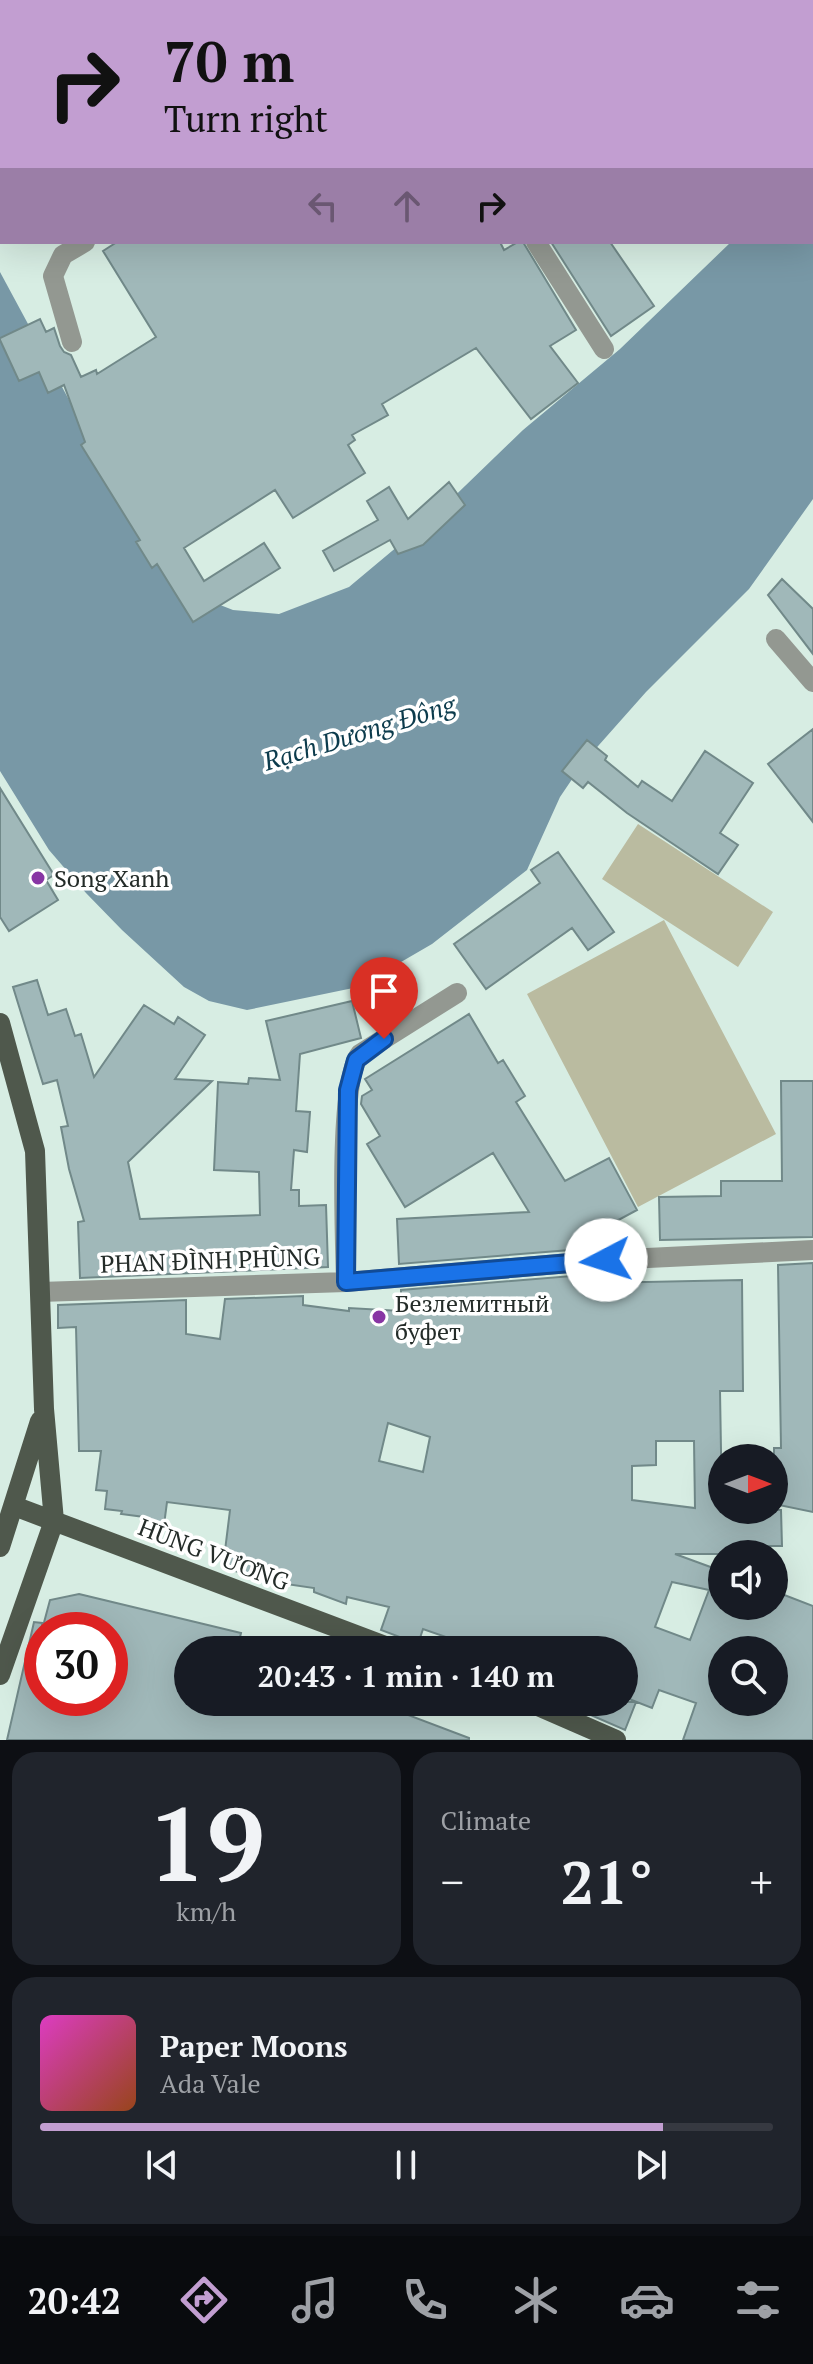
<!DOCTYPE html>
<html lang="en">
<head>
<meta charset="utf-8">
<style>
  :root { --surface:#171b24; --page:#20242c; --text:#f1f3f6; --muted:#9ea1a6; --line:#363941; --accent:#c29ed1 }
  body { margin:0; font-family:"PT Serif",serif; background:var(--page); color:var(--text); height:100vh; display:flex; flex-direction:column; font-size:30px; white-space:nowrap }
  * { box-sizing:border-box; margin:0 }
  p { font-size:26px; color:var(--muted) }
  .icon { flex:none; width:44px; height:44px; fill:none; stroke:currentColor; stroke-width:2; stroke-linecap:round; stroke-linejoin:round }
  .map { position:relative; height:1740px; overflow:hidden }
  .side { display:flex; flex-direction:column; gap:12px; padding:12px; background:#0d0f14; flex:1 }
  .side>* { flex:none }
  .guide { position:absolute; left:0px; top:0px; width:814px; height:244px; box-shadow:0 8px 32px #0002; background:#c29ed1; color:#111; overflow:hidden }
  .needle { width:52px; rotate:90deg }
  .tools { position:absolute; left:708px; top:1444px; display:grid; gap:16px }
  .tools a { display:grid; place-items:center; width:80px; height:80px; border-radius:50%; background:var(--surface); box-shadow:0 8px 32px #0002; font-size:40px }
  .speed { position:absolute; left:24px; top:1612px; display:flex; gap:16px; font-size:40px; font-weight:700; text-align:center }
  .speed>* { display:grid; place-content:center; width:104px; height:104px; border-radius:50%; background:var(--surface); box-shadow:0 8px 32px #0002; line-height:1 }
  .speed .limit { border:12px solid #d22; background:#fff; color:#111 }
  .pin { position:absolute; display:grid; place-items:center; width:68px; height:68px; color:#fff; margin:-82px -34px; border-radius:50% 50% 50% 0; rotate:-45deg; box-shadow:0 0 8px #0007 }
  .pin .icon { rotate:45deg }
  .me { position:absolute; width:88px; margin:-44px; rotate:265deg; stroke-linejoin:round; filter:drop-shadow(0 0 6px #0008) }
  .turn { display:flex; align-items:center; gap:28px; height:168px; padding:0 32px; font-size:36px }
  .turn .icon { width:104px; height:104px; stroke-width:2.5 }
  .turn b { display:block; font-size:56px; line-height:68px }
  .lanes { display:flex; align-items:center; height:76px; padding:0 32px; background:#0003; justify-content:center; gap:40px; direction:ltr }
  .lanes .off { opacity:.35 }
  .big { font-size:60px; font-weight:800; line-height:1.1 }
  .side .widget { flex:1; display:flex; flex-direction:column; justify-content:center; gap:12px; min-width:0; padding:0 28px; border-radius:24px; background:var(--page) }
  .side .dial { align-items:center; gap:0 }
  .dial b { font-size:104px; line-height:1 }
  .song { display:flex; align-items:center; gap:24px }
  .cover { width:96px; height:96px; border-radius:12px; background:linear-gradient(135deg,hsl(310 70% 55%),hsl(20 70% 35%)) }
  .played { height:8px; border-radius:4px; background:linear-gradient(90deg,var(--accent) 85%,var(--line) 85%) }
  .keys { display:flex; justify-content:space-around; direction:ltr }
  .heat { display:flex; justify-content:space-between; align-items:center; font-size:44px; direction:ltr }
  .side .tiles { flex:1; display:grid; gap:12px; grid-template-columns:1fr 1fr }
  .widget:last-child { grid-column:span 2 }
  .trip { position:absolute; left:174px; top:1636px; width:464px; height:80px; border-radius:40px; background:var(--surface); box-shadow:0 8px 32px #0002; font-weight:800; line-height:80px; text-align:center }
  .tabs { display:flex; height:128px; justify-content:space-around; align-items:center; background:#090b0e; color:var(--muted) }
  .tabs .icon { width:56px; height:56px }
  .tabs .current { color:var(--accent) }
  .tabs b { font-size:36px; color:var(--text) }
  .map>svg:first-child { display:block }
</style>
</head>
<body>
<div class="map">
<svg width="813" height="1740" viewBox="0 0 813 1740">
  <rect width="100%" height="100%" fill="#d7ede3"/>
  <path fill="#babba0" d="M 638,824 L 773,912 L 738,967 L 602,879 Z
    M 664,920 L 776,1134 L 638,1207 L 527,994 Z"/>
  <path fill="#7898a6" d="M 813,177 L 813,499 L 749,589 L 646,692 L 583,763 L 560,797 L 527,870 L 432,944 L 358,987 L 247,1010 L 209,1001 L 184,987 L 122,930 L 86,893 L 49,850 L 0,771 L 0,272 L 136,524 L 210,601 L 233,610 L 279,614 L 349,587 L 435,515 L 523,430 L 620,349 L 731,242 L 812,242 Z"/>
  <path fill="#a0b8b9" stroke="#718989" stroke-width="2" fill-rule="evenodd" d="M 117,242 L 500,242 L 504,250 L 518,242 L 523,242 L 576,330 L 550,346 L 578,383 L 531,419 L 476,348 L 382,404 L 388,415 L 352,435 L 355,440 L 348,445 L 365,473 L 293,518 L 275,490 L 184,548 L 204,581 L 264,543 L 280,568 L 193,622 L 157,564 L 152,568 L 136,542 L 140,540 L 81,445 L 85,442 L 64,385 L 48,393 L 39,372 L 19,381 L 0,340 L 0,338 L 40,319 L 46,332 L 54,328 L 60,346 L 64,352 L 71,355 L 81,377 L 96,370 L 97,374 L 156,337 L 103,251 Z
    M 551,242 L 610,242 L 654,306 L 611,336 Z
    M 449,482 L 465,505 L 423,545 L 398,554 L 390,540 L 334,571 L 323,551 L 378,520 L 367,501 L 389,487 L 408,519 Z
    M 782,579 L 813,609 L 813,654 L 768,595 Z
    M 813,729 L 813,822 L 768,764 Z
    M 587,740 L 607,756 L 605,760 L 638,787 L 642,781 L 672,801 L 705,751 L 753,783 L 720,833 L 738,845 L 718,874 L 627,813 L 588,782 L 583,788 L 562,771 Z
    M 0,788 L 54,875 L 46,880 L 58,900 L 9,931 L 0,917 Z
    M 558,852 L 614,932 L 588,950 L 572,928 L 486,989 L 454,944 L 540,883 L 531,870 Z
    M 37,980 L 48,1015 L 66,1009 L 75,1036 L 81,1034 L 94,1077 L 144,1005 L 174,1024 L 178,1017 L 205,1035 L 175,1079 L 212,1081 L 128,1162 L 140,1219 L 260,1215 L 259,1172 L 214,1170 L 218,1082 L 248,1084 L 249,1078 L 280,1080 L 266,1021 L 352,1001 L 361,1038 L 300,1054 L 296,1111 L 310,1112 L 307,1152 L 294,1150 L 291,1190 L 299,1190 L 299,1206 L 326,1205 L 328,1267 L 80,1278 L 78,1222 L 84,1221 L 69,1169 L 61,1127 L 68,1126 L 57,1080 L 43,1084 L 13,987 Z
    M 469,1014 L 498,1063 L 503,1060 L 525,1096 L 516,1102 L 565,1181 L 609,1158 L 637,1210 L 594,1233 L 595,1248 L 399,1264 L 397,1219 L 529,1212 L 493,1153 L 405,1207 L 367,1144 L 380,1136 L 361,1104 L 362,1096 L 372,1090 L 365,1079 Z
    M 781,1081 L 813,1081 L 813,1237 L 660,1240 L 659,1197 L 721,1196 L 721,1181 L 782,1181 Z
    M 813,1263 L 813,1512 L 774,1504 L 774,1448 L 781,1448 L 778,1265 Z
    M 596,1274 L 597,1283 L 742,1280 L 743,1391 L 720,1391 L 722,1510 L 781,1510 L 782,1546 L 763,1546 L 763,1554 L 675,1554 L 716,1569 L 722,1560 L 722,1606 L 774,1606 L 774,1591 L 813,1606 L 813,1740 L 683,1740 L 696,1703 L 659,1690 L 652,1708 L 624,1697 L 624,1650 L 483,1650 L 423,1629 L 418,1644 L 381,1630 L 389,1607 L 347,1597 L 346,1604 L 314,1592 L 314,1588 L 266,1581 L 223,1567 L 230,1510 L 167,1502 L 164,1525 L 144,1522 L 144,1517 L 121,1514 L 122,1511 L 105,1509 L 107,1491 L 96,1490 L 101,1451 L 79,1451 L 76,1327 L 58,1328 L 58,1305 L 186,1300 L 186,1334 L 220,1339 L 225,1299 L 303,1296 L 303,1305 L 349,1311 L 349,1308 L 401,1311 L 401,1290 ZM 388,1423 L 430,1437 L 423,1472 L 379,1461 ZM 656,1441 L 694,1441 L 695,1508 L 632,1500 L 632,1466 L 656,1465 ZM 672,1582 L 709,1590 L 690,1640 L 655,1627 ZM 722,1650 L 774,1650 L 774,1702 L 722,1702 Z
    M 79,1594 L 241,1633 L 237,1650 L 188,1650 L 188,1702 L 413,1702 L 408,1715 L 469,1738 L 469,1740 L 7,1740 L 34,1622 L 42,1623 L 42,1698 L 110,1698 L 110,1630 L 42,1630 L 50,1600 Z
    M 561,1702 L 636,1702 L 625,1730 Z"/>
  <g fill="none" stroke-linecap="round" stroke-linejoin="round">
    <path stroke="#939891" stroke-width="20" d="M 375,0 L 376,2
      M 536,242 L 604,349
      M 72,342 L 53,276 L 63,255 L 85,242
      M 776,639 L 813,682
      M 346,1282 C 345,1238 338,1083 360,1054 L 457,993
      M 40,1292 L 346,1282 L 606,1260 L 813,1250"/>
    <path stroke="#4f584c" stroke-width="20" d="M 0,1023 L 35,1151 L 44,1409 L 54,1521 L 0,1675
      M 14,1506 L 396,1650
      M 0,1547 L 40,1421
      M 529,1702 L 616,1740"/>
  </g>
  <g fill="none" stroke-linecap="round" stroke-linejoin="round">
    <g stroke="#114b97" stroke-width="20">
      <path id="route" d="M 384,1039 L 356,1060 L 348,1090 L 346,1282 L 606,1260"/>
    </g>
    <use href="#route" stroke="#1a73e8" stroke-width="14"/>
  </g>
  <g fill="#8835a4" stroke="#fff" stroke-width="3">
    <circle cx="38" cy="878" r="8"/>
    <circle cx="379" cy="1317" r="8"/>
  </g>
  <g text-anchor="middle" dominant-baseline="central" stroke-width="7" stroke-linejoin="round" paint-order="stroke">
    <g font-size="24" fill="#242c29" stroke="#fff" text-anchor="start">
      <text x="54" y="878">Song Xanh</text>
      <text x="395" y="1303">Безлемитный<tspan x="395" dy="28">буфет</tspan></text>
    </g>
    <g font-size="24" fill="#242c29" stroke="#fff">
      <text transform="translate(210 1260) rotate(-2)">PHAN ĐÌNH PHÙNG</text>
      <text transform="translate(214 1554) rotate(21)">HÙNG VƯƠNG</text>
    </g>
    <g font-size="26" font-style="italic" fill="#0c3b4c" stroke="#fff">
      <text transform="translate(359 732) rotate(-17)">Rạch Dương Đông</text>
    </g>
  </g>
</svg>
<div class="tools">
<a><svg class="needle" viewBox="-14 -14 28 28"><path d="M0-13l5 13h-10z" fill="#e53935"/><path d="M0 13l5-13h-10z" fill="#9ea1a6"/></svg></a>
<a><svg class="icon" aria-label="sound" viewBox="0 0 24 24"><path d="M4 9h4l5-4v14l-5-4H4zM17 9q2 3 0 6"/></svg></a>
<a><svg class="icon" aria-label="search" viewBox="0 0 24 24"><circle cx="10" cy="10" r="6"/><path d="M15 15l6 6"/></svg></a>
</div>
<div class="speed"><div class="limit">30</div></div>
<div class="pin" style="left:384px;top:1039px;background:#d93025"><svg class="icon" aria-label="arrive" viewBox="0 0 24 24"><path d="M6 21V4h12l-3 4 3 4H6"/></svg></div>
<svg class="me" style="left:606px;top:1260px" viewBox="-20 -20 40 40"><circle r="19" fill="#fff"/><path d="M0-13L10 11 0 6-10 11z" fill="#1a73e8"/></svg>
<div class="trip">20:43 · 1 min · 140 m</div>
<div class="guide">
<div class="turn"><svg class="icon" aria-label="right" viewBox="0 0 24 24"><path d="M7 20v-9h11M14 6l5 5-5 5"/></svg><div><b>70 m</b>Turn right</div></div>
<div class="lanes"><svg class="icon off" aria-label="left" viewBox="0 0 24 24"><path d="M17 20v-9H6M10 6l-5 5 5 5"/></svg><svg class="icon off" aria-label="ahead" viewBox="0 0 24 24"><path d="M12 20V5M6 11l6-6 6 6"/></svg><svg class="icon" aria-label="right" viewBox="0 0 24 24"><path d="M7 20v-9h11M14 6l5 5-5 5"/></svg></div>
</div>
</div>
<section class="side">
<div class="tiles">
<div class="widget dial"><b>19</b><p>km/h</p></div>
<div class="widget"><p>Climate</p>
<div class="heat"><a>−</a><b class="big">21°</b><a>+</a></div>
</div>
<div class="widget">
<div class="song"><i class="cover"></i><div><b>Paper Moons</b><p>Ada Vale</p></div></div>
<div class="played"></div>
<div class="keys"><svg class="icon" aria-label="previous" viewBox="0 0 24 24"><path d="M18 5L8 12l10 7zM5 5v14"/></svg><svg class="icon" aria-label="pause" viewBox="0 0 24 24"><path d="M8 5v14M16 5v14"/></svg><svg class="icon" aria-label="next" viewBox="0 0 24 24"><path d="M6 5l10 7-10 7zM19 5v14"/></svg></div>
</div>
</div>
</section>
<nav class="tabs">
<b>20:42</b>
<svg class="icon current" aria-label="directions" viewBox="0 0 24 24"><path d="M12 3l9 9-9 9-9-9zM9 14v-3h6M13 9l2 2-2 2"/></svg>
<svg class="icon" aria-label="music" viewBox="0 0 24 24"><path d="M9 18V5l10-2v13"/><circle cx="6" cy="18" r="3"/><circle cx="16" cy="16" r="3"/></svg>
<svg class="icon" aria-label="phone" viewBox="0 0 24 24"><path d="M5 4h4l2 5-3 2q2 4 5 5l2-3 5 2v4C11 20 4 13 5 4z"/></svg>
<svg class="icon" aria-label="climate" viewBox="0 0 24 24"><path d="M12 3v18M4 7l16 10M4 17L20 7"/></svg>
<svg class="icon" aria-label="car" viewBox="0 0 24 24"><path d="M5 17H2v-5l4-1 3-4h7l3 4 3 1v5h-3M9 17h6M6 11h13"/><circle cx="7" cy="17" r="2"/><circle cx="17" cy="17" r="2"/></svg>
<svg class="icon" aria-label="filters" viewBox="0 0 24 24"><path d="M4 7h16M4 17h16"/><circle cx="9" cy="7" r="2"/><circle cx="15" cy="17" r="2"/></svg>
</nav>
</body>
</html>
